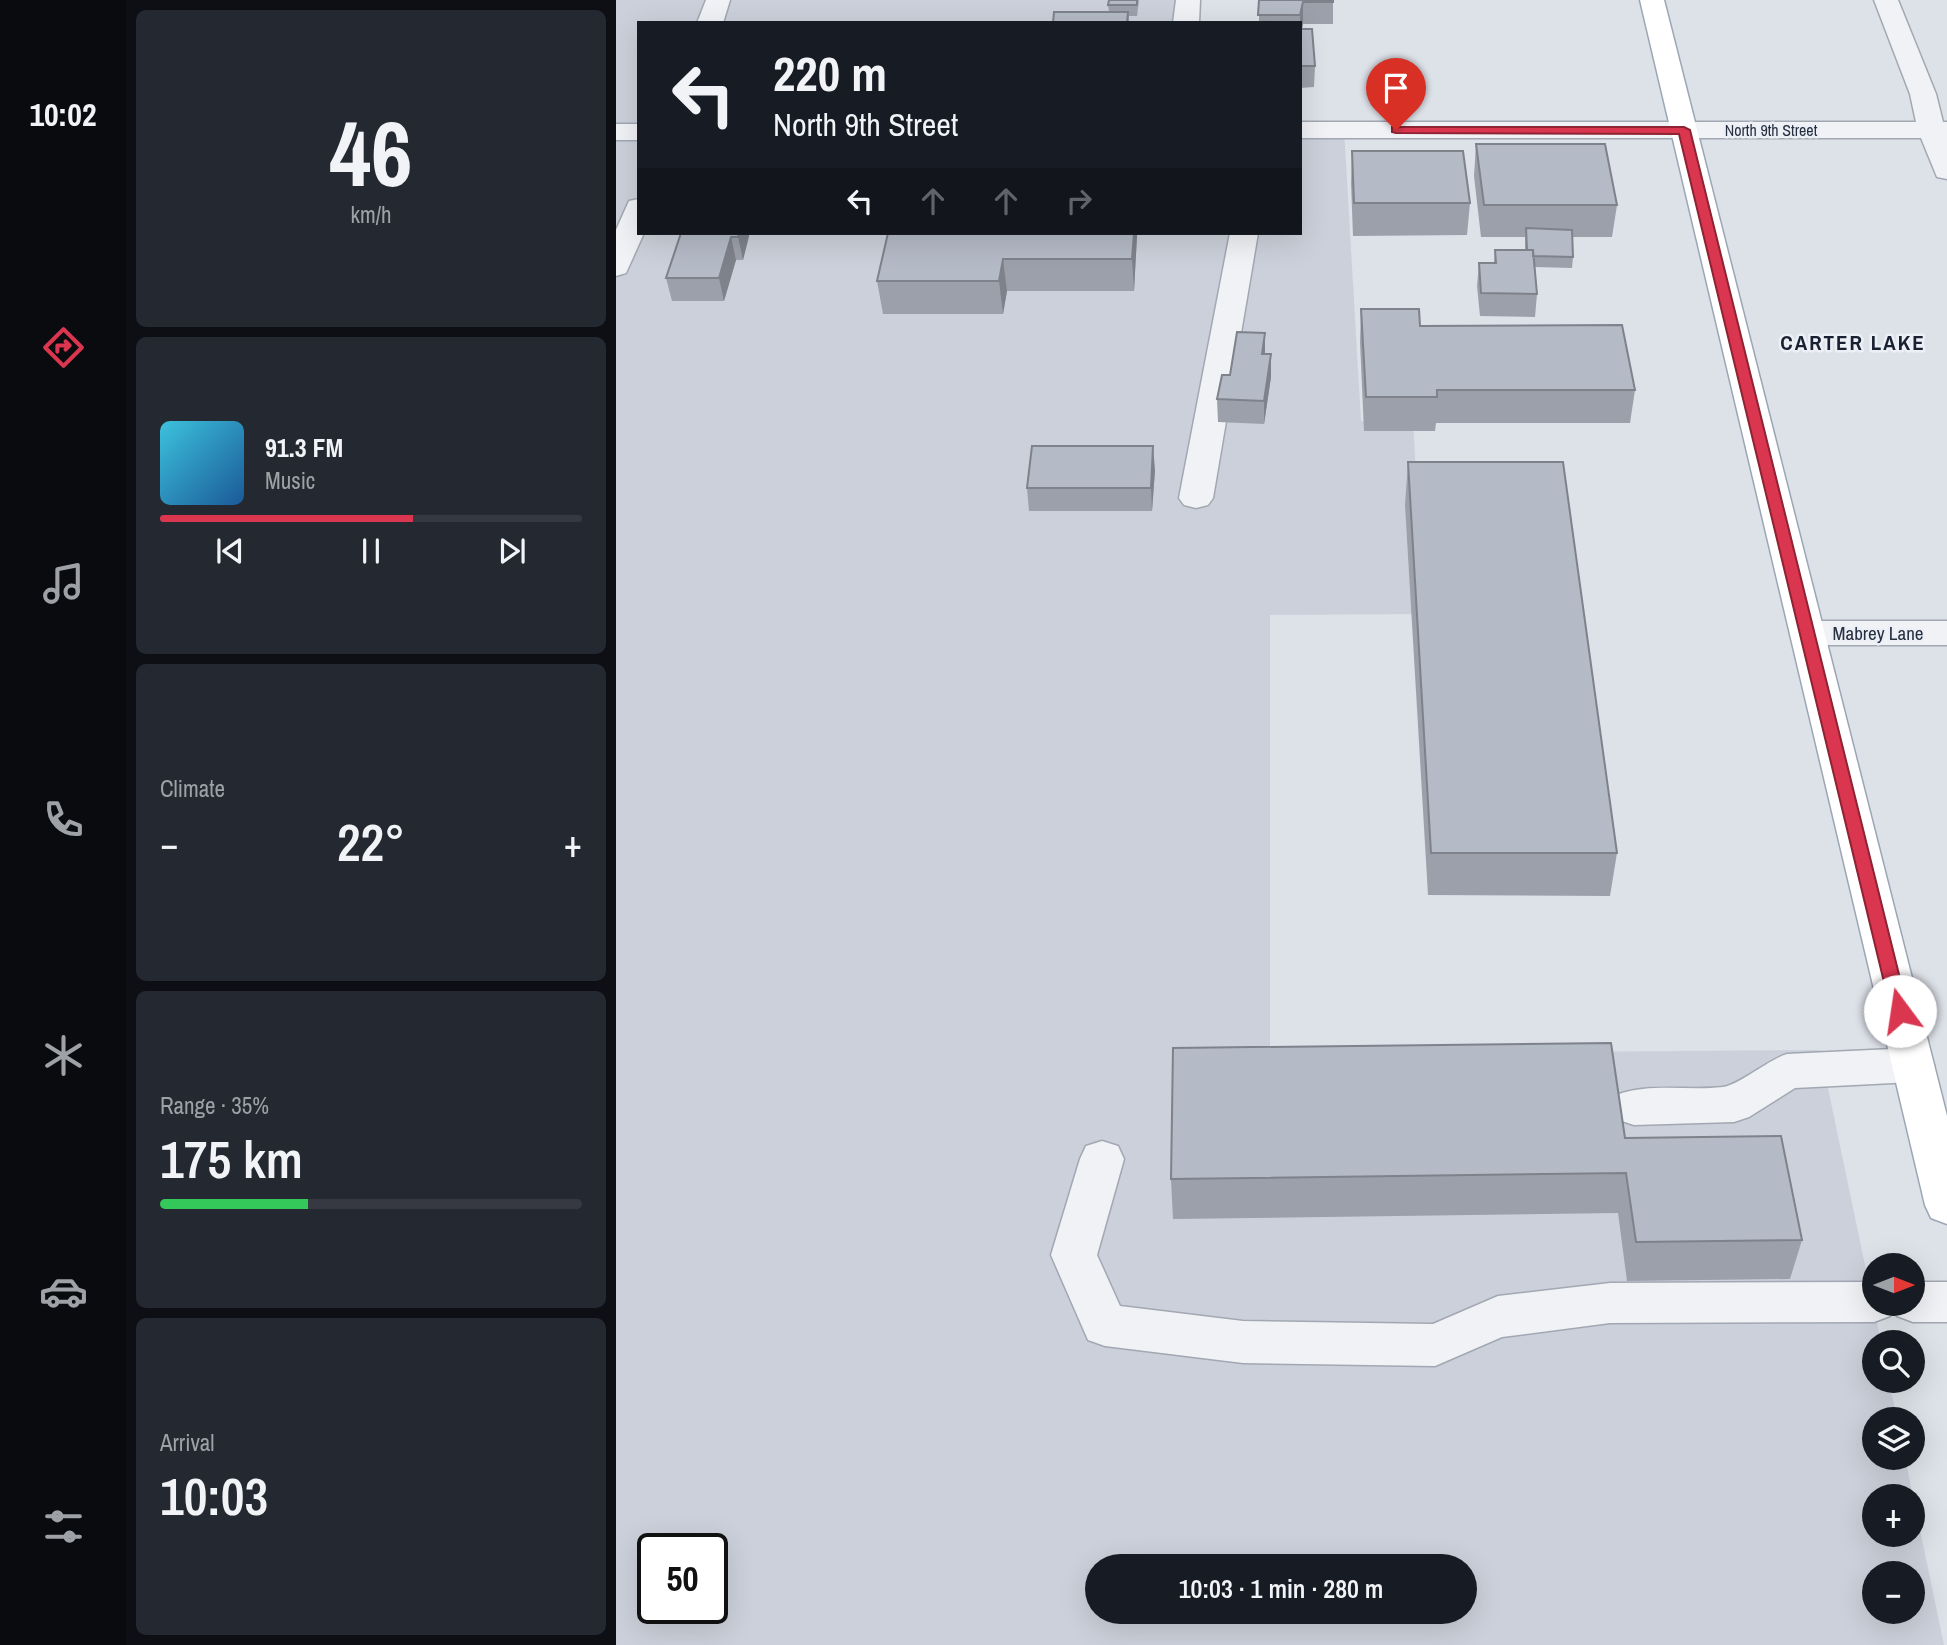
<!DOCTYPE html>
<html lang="en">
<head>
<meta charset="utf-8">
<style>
  :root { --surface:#171b24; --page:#242831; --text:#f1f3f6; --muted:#9ea1a6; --line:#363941; --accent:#da364f }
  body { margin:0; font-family:"Archivo Narrow",sans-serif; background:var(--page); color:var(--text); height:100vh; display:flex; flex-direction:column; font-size:26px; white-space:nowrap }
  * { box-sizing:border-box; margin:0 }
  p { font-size:23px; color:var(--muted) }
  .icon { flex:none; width:38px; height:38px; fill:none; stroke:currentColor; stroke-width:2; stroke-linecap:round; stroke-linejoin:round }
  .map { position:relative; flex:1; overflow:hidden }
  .sheet { display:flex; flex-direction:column; gap:10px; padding:10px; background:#0d0f14; width:490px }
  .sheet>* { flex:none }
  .top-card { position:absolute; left:21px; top:21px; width:665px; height:214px; border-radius:0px; box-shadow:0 7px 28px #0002; background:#171b24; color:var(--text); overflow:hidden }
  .needle { width:46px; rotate:90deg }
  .controls { position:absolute; left:1246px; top:1253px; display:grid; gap:14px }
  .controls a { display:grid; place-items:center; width:63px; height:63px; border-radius:50%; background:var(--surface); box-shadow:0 7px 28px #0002; font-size:35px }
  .speed { position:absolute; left:21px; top:1533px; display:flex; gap:14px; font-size:35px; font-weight:700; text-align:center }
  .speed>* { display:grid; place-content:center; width:91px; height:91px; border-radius:50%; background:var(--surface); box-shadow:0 7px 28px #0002; line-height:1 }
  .speed .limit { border:4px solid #111; border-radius:10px; background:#fff; color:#111 }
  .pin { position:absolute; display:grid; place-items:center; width:60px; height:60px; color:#fff; margin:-72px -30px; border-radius:50% 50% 50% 0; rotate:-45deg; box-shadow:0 0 7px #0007 }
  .pin .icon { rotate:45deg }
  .me { position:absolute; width:77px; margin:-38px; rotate:346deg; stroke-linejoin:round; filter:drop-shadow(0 0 5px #0008) }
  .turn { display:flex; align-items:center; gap:24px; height:147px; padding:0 21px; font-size:32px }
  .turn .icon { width:91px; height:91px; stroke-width:2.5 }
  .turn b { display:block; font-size:49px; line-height:60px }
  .lanes { display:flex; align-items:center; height:66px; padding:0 21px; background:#0003; justify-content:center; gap:35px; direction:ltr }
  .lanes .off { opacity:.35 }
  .big { font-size:52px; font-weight:600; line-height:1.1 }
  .sheet .card { flex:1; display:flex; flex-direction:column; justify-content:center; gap:10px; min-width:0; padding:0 24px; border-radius:10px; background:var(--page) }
  .sheet .dial { align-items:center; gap:0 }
  .dial b { font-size:91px; line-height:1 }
  .song { display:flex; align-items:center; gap:21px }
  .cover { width:84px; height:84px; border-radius:10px; background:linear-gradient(135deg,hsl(190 70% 55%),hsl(210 70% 35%)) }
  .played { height:7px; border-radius:4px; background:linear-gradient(90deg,var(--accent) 60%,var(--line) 60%) }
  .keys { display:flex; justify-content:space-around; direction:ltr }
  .heat { display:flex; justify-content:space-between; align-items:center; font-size:38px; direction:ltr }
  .charge { height:10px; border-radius:5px; background:linear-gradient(90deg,#34c759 35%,var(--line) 0) }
  .trip { position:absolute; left:469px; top:1554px; width:392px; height:70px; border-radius:35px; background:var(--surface); box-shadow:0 7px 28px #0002; font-weight:600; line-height:70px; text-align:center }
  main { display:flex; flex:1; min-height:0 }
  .menu { display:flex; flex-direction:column; width:126px; justify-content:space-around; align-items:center; background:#090b0e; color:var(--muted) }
  .menu .icon { width:49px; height:49px }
  .menu .on { color:var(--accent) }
  .menu b { font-size:32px; color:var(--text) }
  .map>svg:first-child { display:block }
</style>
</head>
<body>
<main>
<nav class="menu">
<b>10:02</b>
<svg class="icon on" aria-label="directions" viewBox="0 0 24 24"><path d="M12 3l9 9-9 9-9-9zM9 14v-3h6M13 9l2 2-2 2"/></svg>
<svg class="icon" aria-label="music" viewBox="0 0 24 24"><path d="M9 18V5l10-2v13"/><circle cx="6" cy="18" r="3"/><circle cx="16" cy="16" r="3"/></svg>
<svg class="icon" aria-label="phone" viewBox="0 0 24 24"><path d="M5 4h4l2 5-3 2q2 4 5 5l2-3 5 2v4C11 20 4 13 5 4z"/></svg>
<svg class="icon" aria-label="climate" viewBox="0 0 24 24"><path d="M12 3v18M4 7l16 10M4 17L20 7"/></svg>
<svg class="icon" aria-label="car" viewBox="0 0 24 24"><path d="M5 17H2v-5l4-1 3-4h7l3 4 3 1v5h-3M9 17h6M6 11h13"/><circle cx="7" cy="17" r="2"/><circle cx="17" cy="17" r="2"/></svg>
<svg class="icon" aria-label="filters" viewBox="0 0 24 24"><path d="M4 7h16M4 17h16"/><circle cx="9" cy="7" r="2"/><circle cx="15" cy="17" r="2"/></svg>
</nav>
<section class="sheet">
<div class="card dial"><b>46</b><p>km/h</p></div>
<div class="card">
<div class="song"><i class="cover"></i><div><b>91.3 FM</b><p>Music</p></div></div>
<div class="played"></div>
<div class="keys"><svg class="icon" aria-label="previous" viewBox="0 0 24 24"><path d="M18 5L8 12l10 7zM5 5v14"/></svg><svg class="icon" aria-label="pause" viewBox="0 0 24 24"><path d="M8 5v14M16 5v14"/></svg><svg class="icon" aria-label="next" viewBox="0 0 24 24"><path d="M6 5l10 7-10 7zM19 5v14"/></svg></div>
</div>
<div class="card"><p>Climate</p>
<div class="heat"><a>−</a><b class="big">22°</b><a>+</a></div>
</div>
<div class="card"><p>Range · 35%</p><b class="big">175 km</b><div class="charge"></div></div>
<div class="card"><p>Arrival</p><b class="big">10:03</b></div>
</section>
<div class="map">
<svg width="1331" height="1645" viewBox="0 0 1331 1645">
  <rect width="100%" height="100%" fill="#dde1e8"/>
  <path fill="#cbd0da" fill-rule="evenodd" d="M 0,0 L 572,0 L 570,23 L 23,23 L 23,233 L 684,233 L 684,130 L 728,129 L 745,421 L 797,422 L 808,614 L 654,615 L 654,1054 L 1204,1050 L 1265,1342 L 1258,1342 L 1258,1381 L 1273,1381 L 1281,1419 L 1258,1419 L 1258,1458 L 1289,1458 L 1328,1645 L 0,1645 ZM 1258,1496 L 1297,1496 L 1297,1535 L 1258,1535 ZM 37,1549 L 96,1549 L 96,1608 L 37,1608 ZM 481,1566 L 849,1566 L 849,1612 L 481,1612 ZM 1258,1573 L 1297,1573 L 1297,1612 L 1258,1612 Z"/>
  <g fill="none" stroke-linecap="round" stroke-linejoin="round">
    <g stroke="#a2a8b2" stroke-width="3">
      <path id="minor" d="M 90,0 L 114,0 L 107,23 L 81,23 Z
        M 560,0 L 584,0 L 583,23 L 557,23 Z
        M 1258,0 L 1282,0 L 1320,94 L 1327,122 L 1331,122 L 1331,179 L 1321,177 L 1305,138 L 684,138 L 684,122 L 1300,122 L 1294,94 Z
        M 0,124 L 23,124 L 23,140 L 0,140 Z
        M 23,199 L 23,233 L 28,233 L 10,273 L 0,276 L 0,230 L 13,201 Z
        M 614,233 L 642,233 L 597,498 L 592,505 L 580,508 L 568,505 L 563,498 Z
        M 1192,621 L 1331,621 L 1331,645 L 1192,645 L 1179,641 L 1174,633 L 1179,625 Z
        M 1297,1048 L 1312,1053 L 1318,1065 L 1312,1077 L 1297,1082 L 1179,1088 L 1133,1117 L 1118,1122 L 1018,1125 L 1003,1120 L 996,1107 L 1003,1094 C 1036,1083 1073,1091 1107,1087 C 1123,1085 1152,1060 1171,1054 Z
        M 486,1141 L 502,1146 L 508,1159 L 481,1255 L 504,1306 L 627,1321 L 817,1324 L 882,1296 L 994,1283 L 1258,1282 L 1258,1304 L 1297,1304 L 1297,1282 L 1331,1282 L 1331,1322 L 1297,1322 L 1281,1316 L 1278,1310 L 1274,1316 L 1258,1322 L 994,1323 L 886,1337 L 819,1366 L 627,1363 L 489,1346 L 472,1340 L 435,1255 L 464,1159 L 470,1146 Z"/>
    </g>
    <g stroke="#9ba6b5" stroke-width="3">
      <path id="major" d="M 1024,0 L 1048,0 L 1331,1116 L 1331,1224 L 1315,1218 L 1309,1205 Z"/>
    </g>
    <use href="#minor" fill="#f0f2f6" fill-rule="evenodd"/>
    <use href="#major" fill="#fff" fill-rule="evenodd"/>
  </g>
  <path fill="#9ba0aa" d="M 523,0 L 521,16 L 513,16 L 513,23 L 437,23 L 493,12 L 492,5 Z
    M 643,0 L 717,0 L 717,24 L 687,24 L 686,29 L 699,66 L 698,87 L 684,88 L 684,23 L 643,23 Z
    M 860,144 L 1001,205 L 996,237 L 956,237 L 957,257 L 956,268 L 919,267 L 921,294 L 919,317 L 864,316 L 861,286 L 863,263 L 878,263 L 879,250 L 909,250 L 909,237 L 865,237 L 858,176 Z
    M 736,151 L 854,203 L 851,235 L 737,236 L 735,183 Z
    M 65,233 L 133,236 L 127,260 L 120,260 L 108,301 L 56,301 L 50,278 Z
    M 272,233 L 521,236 L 518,291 L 391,291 L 387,314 L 267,314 L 261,281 Z
    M 745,309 L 1019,390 L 1014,423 L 820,423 L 819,431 L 748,431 L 744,342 Z
    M 649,354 L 655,377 L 648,424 L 602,422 L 601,399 L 614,375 Z
    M 792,462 L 1001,853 L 994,896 L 812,895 L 789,505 Z
    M 539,470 L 536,511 L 413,511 L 411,488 Z
    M 1009,1138 L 1186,1240 L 1174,1279 L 1011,1281 L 1002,1213 L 557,1219 L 555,1179 Z"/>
  <path fill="#7e828b" d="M 687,2 L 687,24 L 684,37 L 684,15 Z
    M 123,233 L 133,233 L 133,236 L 127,260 L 122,237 Z
    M 518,233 L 521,233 L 521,236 L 518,291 L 516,259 Z
    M 115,237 L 120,260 L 108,301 L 103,278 Z
    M 387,259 L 391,291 L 387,314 L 383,281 Z
    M 649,333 L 649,356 L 646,354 Z
    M 655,354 L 655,377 L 648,424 L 648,401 Z
    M 537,446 L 539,470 L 536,511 L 535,488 Z"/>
  <path fill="#b4bac6" stroke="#7e828b" stroke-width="2" d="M 493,0 L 521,0 L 521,5 L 492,5 Z
    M 643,0 L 717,0 L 717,2 L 687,2 L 684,15 L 642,15 Z
    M 438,12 L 512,12 L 511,23 L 437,23 Z
    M 684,29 L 696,29 L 699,66 L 684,66 Z
    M 860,144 L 989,144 L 1001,205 L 868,205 Z
    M 736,151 L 847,151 L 854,203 L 738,203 Z
    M 910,228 L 956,230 L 957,257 L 917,256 L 917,250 L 911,250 Z
    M 65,233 L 123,233 L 122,237 L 115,237 L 103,278 L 50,278 Z
    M 272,233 L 518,233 L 516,259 L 387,259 L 383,281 L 261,281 Z
    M 879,250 L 917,250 L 921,294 L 865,293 L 863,263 L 880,263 Z
    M 745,309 L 803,309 L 804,326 L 1006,325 L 1019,390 L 821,390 L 821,397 L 750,397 Z
    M 621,332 L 649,333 L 646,354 L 655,354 L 648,401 L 601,399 L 606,375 L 614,375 Z
    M 416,446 L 537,446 L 535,488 L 411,488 Z
    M 792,462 L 947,462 L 1001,853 L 815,853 Z
    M 995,1043 L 1009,1138 L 1165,1136 L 1186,1240 L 1020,1242 L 1010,1173 L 555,1179 L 557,1048 Z"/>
  <path fill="#da364f" stroke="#8e2333" stroke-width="2" d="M 776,127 L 1068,127 L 1074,130 L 1292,1011 L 1290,1015 L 1278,1015 L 1275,1011 L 1063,134 L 780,133 L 776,132 Z"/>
  <g text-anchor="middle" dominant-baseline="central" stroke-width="5" stroke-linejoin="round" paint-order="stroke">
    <g font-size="16" fill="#252f40" stroke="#ecf0f6">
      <text x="1155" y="130">North 9th Street</text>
    </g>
    <g font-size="19" fill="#252f40" stroke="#ecf0f6">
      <text x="1262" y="633">Mabrey Lane</text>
    </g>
    <g font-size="21" font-weight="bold" letter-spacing="2" fill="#182031" stroke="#ecf0f6">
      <text x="1237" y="342">CARTER LAKE</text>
    </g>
  </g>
</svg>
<div class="controls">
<a><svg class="needle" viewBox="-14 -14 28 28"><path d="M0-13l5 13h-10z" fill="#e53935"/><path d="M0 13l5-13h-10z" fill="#9ea1a6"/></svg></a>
<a><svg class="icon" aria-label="search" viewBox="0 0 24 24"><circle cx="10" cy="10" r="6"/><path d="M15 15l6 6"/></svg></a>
<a><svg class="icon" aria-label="layers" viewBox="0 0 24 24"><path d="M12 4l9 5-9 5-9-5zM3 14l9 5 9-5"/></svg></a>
<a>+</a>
<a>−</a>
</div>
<div class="speed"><div class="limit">50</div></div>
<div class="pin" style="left:780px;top:130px;background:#d93025"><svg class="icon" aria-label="arrive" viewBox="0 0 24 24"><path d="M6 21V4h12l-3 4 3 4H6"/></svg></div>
<svg class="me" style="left:1284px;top:1011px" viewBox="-20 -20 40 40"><circle r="19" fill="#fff"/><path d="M0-13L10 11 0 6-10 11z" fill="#da364f"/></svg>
<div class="trip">10:03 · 1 min · 280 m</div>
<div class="top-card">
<div class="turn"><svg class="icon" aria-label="left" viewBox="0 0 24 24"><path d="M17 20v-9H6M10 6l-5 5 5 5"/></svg><div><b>220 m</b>North 9th Street</div></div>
<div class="lanes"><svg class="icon" aria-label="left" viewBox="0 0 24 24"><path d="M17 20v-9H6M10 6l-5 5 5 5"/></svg><svg class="icon off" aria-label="ahead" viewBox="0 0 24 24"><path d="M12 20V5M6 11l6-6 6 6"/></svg><svg class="icon off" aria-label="ahead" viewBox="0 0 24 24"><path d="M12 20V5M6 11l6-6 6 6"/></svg><svg class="icon off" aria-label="right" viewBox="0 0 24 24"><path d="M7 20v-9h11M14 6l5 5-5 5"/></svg></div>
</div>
</div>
</main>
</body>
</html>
